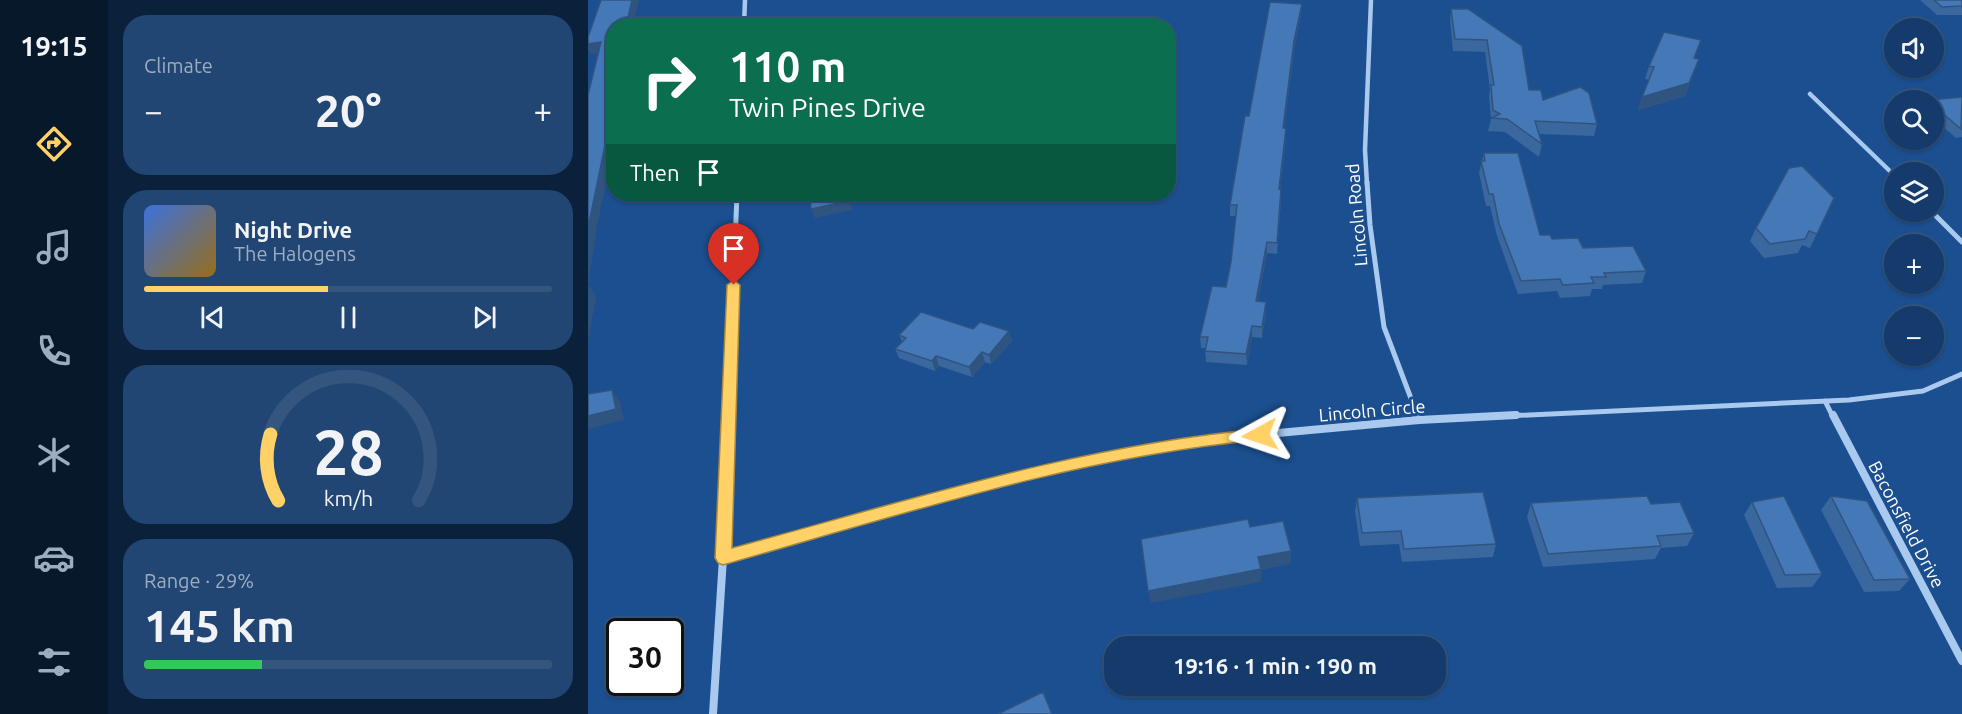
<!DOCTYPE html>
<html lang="en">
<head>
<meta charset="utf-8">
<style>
  :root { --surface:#143b6b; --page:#214673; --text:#f1f3f6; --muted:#9dadc1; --line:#33557e; --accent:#ffd166 }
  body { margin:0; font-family:Ubuntu,sans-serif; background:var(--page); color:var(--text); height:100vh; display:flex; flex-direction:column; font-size:22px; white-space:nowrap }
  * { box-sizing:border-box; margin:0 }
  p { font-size:20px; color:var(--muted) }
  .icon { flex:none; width:33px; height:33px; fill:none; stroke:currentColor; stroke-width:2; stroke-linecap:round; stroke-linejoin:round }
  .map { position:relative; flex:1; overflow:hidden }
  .drawer { display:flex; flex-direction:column; gap:15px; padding:15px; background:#0b203b; width:480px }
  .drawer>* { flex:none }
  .guide { position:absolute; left:18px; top:18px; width:570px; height:183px; border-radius:24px; box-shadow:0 2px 4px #0004,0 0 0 2px var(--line); background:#0b6e4f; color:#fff; overflow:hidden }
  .buttons { position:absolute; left:1296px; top:18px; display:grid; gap:12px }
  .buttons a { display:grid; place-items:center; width:60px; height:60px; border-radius:50%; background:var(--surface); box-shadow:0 2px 4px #0004,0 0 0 2px var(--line); font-size:30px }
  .speed { position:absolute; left:18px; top:618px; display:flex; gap:12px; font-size:30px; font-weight:700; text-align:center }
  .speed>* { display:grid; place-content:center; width:78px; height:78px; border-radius:50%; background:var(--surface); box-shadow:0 2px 4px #0004,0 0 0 2px var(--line); line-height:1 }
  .speed .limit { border:3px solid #111; border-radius:9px; background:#fff; color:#111 }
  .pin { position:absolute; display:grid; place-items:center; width:51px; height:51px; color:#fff; margin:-62px -26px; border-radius:50% 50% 50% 0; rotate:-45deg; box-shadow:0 0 6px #0007 }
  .pin .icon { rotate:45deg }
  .me { position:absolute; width:66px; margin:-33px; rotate:265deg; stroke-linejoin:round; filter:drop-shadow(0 0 4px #0008) }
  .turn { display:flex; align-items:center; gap:21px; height:126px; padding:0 24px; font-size:27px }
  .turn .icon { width:78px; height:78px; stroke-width:2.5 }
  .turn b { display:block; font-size:42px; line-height:51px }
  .then { display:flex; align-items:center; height:57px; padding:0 24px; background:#0003; gap:12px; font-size:22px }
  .big { font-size:45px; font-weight:700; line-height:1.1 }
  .drawer .tile { flex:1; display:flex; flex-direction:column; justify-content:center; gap:9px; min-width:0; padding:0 21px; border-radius:24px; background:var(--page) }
  .drawer .dial { align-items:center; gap:0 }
  .dial svg { height:156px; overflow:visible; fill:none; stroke:var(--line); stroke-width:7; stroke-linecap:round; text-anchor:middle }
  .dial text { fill:var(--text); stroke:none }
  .song { display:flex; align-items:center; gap:18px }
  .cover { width:72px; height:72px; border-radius:9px; background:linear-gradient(135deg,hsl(220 70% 55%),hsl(40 70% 35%)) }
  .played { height:6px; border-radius:3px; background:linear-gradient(90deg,var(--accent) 45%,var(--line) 45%) }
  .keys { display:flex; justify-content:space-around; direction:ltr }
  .heat { display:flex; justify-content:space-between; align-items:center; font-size:33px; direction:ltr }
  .charge { height:9px; border-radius:4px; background:linear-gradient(90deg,#34c759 29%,var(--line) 0) }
  .trip { position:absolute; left:516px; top:636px; width:342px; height:60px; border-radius:24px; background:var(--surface); box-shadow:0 2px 4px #0004,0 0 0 2px var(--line); font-weight:700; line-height:60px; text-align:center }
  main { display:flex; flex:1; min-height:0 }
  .menu { display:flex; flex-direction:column; width:108px; justify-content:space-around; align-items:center; background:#08182b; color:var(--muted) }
  .menu .icon { width:42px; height:42px }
  .menu .active { color:var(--accent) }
  .menu b { font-size:27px; color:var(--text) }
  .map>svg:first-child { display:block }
</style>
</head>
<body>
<main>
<nav class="menu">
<b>19:15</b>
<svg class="icon active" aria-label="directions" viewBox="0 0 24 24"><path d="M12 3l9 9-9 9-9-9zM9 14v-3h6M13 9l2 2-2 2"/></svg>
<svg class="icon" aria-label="music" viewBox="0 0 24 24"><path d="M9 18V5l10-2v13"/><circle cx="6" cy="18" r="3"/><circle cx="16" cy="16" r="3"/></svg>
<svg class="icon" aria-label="phone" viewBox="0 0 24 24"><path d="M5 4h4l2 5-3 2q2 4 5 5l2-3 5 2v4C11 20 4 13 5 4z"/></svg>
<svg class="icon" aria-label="climate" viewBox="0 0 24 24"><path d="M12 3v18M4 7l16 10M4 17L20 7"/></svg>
<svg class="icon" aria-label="car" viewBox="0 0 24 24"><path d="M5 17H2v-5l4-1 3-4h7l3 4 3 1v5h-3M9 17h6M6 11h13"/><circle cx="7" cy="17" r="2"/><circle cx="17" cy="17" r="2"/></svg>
<svg class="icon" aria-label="filters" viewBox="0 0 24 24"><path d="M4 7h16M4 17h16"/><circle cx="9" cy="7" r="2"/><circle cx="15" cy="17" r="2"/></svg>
</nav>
<section class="drawer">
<div class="tile"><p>Climate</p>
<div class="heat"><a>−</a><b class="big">20°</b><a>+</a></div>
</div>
<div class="tile">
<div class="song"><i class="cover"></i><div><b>Night Drive</b><p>The Halogens</p></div></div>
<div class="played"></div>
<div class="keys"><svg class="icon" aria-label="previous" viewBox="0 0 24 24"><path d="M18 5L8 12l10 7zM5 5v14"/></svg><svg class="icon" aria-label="pause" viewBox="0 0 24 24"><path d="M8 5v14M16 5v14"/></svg><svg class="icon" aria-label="next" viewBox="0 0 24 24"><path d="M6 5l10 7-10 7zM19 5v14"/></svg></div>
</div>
<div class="tile dial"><svg viewBox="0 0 100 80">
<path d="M14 69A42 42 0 1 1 86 69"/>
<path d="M14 69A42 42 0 0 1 10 35" stroke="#ffd166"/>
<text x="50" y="56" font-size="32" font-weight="700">28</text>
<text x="50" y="72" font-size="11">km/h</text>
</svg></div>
<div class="tile"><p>Range · 29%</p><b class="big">145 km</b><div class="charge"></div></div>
</section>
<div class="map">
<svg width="1374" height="714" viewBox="0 0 1374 714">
  <rect width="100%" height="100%" fill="#1b4f8f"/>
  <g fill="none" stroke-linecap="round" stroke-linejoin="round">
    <path stroke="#a9c9ee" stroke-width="4.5" d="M 156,26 L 157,0
      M 1222,94 L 1306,175
      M 779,184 L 777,150 L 783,0"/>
    <path stroke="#a9c9ee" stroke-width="5" d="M 779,182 L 782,225 L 796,327 L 830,417
      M 1344,212 L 1374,242
      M 1237,401 L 1245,417
      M 140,417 L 149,194
      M 896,417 L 1261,400 L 1335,391 L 1374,374"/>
    <path stroke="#a9c9ee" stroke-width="8" d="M 829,415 L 831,420
      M 1245,415 L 1374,661
      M 135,558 L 389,488 L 505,459 L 604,441 L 831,420 L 928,415
      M 125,714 L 135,558 L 140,415"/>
  </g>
  <path fill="#3a679d" d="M 1332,0 L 1374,0 L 1374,15 L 1349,15 Z
    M 863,9 L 880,9 L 941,90 L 955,100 L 1009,124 L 1006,136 L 951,134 L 954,144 L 951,157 L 917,132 L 900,131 L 903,119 L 901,97 L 902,89 L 897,52 L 865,51 L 862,20 Z
    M 713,14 L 706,51 L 696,128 L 698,128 L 698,139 L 692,189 L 693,200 L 689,254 L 679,253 L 670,301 L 678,313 L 674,338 L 664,337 L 659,365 L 618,362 L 617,348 L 613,348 L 612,337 L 638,287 L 643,262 L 648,216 L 642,216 L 642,205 L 661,116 Z
    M 1111,59 L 1097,96 L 1050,110 L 1054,97 L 1061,80 L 1057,79 L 1061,66 Z
    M 1374,97 L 1374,137 L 1368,138 L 1346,119 L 1346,100 Z
    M 896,153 L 952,235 L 995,248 L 1058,271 L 1054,283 L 1015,285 L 1014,289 L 1004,289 L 1002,296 L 972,298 L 969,291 L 930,294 L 909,236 L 902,206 L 898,206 L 891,173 Z
    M 1246,198 L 1222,248 L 1214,245 L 1210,253 L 1176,258 L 1162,241 L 1168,228 Z
    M 385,329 L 421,331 L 424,341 L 403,364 L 397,362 L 384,377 L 351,366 L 347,371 L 311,358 L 307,349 L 314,342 L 311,335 Z
    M 1243,496 L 1322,579 L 1311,591 L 1276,592 L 1233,510 Z
    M 769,498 L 908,544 L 905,557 L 814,562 L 811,544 L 772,546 L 767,511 Z
    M 1164,502 L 1234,574 L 1224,587 L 1189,588 L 1156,515 Z
    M 943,503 L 1063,504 L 1106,533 L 1099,546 L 1073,548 L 1067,559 L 955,567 L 939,517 Z"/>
  <path fill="#305480" d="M 44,0 L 51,0 L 45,26 L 38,26 Z
    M 714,4 L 713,14 L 706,51 L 695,139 L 695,128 L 706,41 Z
    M 13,42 L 18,52 L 3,54 L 0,49 L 0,44 Z
    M 1111,59 L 1097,96 L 1050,110 L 1054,97 Z
    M 698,128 L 698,139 L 691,200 L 691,189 Z
    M 26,130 L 26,144 L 9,227 L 0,285 L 0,228 L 2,216 L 20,131 Z
    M 259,194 L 261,194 L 264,210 L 227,218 L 223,209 Z
    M 679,242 L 679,253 L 668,312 L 668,301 Z
    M 1,285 L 8,296 L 0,343 L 0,289 Z
    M 678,302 L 678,313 L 674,338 L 674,327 Z
    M 664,326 L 664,337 L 659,365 L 658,354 Z
    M 421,331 L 424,341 L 403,364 L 401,355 Z
    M 394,352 L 397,362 L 384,377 L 381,367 Z
    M 348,356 L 351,366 L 347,371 L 344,361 Z
    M 24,390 L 32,401 L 36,420 L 0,429 L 0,416 Z
    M 703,551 L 703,564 L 673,570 L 673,582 L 563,603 L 560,591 L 670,557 Z"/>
  <path fill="#4478b7" stroke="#305480" stroke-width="1.5" d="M 13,0 L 44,0 L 38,26 L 26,26 L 26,130 L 20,131 L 0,228 L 0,95 L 13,42 L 0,44 L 0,37 Z
    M 1346,0 L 1374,0 L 1374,6 L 1354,7 Z
    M 682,2 L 714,4 L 706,41 L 695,128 L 698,128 L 691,189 L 693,189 L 689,243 L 679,242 L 668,301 L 678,302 L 674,327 L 664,326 L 658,354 L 617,351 L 620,337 L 612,337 L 624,286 L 638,287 L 643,262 L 649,205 L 642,205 L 657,116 L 661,116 Z
    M 863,9 L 880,9 L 934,46 L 941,90 L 953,90 L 955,100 L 992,87 L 1001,93 L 1009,124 L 947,121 L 954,144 L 919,119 L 903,118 L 912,114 L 905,110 L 903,85 L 906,85 L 899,40 L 867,39 Z
    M 1076,32 L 1113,40 L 1106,58 L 1111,59 L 1101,83 L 1054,97 L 1066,67 L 1061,66 Z
    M 1374,97 L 1373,129 L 1346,106 L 1346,100 L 1342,100 Z
    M 896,153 L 930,153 L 952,235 L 962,235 L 964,239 L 990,238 L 995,248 L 1045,246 L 1058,271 L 1016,273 L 1018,277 L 1003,277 L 1006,283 L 975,285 L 972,279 L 933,281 L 911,224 L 905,194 L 901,194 L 893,161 L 897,161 Z
    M 1214,166 L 1246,198 L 1229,234 L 1221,231 L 1217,239 L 1182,244 L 1168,228 L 1201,168 Z
    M 222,194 L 259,194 L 260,201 L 223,209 Z
    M 333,312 L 385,329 L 392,322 L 421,331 L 401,355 L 394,352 L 381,367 L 348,356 L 344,361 L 307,349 L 318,338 L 311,335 Z
    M 24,390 L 28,409 L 0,416 L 0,394 Z
    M 895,492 L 908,544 L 816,549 L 813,531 L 774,533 L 769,498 Z
    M 1059,496 L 1063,504 L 1092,502 L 1106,533 L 1069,536 L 1073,546 L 960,554 L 943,503 Z
    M 1196,496 L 1234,574 L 1197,575 L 1164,502 Z
    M 1243,496 L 1279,501 L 1322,579 L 1286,580 Z
    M 660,519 L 662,527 L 695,521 L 703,551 L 670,557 L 673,569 L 560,591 L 553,539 Z
    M 455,692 L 464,714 L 410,714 Z"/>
  <path fill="#ffd166" stroke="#a68842" stroke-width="1.5" d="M 146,280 L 152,285 L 144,548 C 318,501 492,445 672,429 L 677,431 L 680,435 L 677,439 L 672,440 C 489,457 312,515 135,565 L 130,563 L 127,558 L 139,285 Z"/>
  <g text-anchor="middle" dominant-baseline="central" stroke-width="6" stroke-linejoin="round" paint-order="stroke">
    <g font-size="18" fill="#fff" stroke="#1b4f8f">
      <text transform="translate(768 215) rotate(-95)">Lincoln Road</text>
      <text transform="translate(784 410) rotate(-5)">Lincoln Circle</text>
      <text transform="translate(1319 524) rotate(62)">Baconsfield Drive</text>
    </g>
  </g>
</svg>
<div class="buttons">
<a><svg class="icon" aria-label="sound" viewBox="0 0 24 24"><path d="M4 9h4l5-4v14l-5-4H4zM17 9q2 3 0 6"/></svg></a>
<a><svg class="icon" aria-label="search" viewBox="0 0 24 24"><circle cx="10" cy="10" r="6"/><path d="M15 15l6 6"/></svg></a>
<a><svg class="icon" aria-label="layers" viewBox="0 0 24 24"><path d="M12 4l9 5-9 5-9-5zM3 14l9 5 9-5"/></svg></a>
<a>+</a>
<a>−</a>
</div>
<div class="speed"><div class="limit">30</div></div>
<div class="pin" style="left:146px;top:285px;background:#d93025"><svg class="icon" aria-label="arrive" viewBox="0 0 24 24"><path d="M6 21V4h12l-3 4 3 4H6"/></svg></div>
<svg class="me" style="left:672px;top:435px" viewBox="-20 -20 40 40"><path d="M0-17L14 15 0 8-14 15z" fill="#ffd166" stroke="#fff" stroke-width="4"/></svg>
<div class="trip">19:16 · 1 min · 190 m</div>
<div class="guide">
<div class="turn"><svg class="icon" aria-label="right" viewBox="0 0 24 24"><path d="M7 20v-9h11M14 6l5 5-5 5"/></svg><div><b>110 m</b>Twin Pines Drive</div></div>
<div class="then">Then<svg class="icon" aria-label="arrive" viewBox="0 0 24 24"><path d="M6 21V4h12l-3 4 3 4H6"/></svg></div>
</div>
</div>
</main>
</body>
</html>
